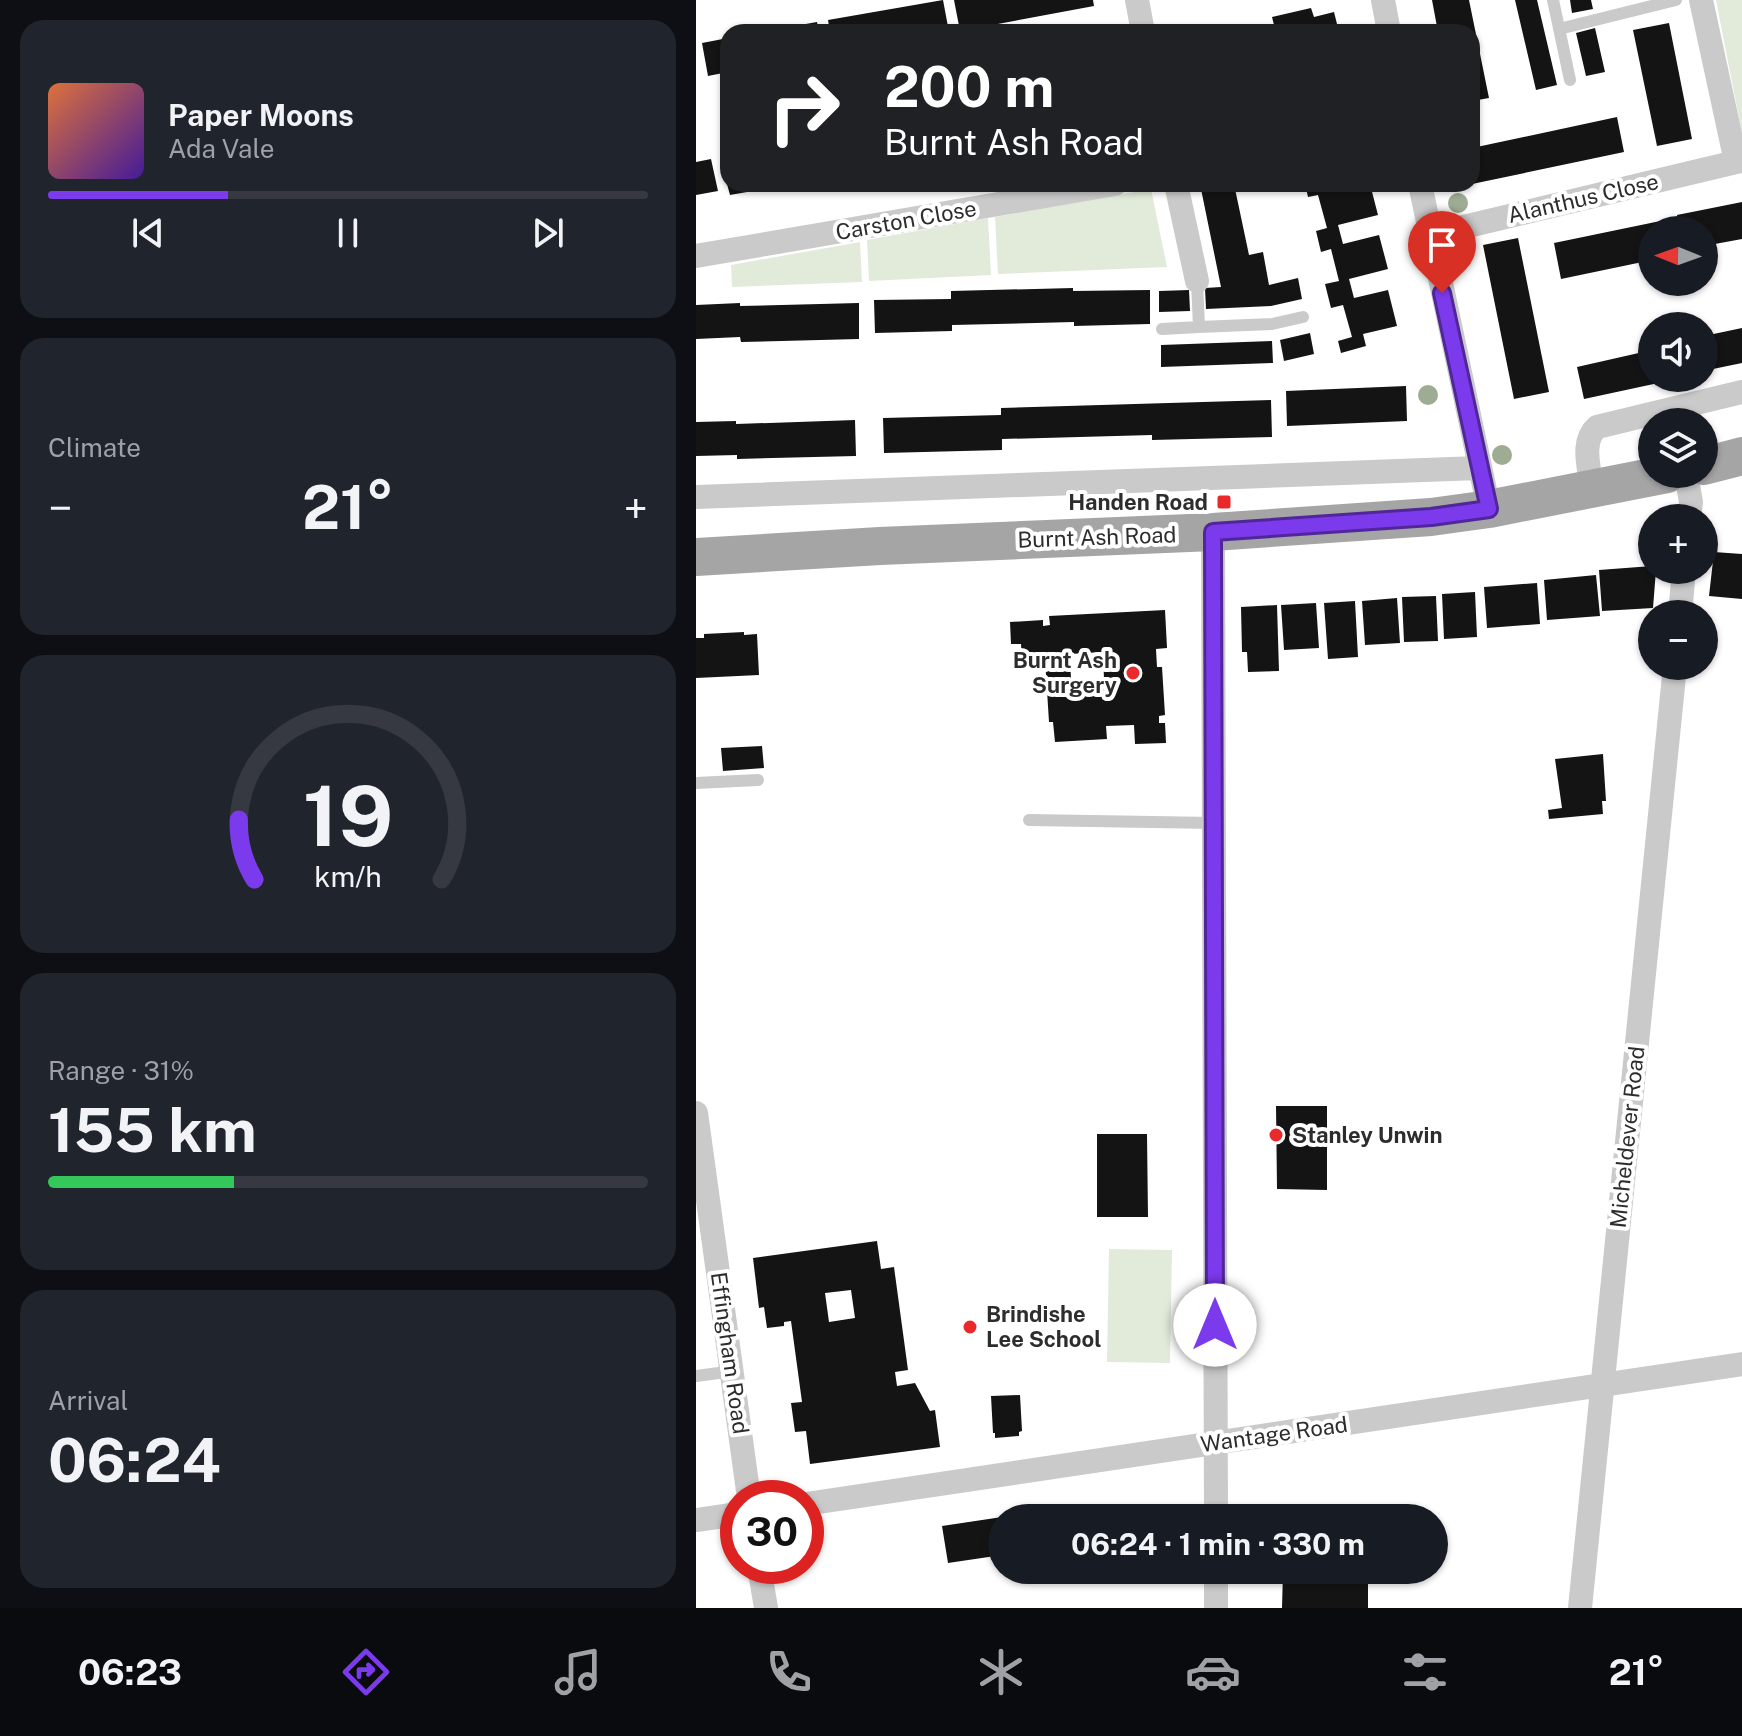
<!DOCTYPE html>
<html lang="en">
<head>
<meta charset="utf-8">
<style>
  :root { --surface:#171b24; --page:#20242c; --text:#f1f3f6; --muted:#9ea1a6; --line:#363941; --accent:#7c3aed }
  body { margin:0; font-family:"Public Sans",sans-serif; background:var(--page); color:var(--text); height:100vh; display:flex; flex-direction:column; font-size:30px; white-space:nowrap }
  * { box-sizing:border-box; margin:0 }
  p { font-size:26px; color:var(--muted) }
  .icon { flex:none; width:44px; height:44px; fill:none; stroke:currentColor; stroke-width:2; stroke-linecap:round; stroke-linejoin:round }
  .map { position:relative; flex:1; overflow:hidden }
  .details { display:flex; flex-direction:column; gap:20px; padding:20px; background:#0d0f14; width:696px }
  .details>* { flex:none }
  .hud { position:absolute; left:24px; top:24px; width:760px; height:168px; border-radius:24px; box-shadow:0 2px 6px #0004; background:#202124; color:#fff; overflow:hidden }
  .needle { width:52px; rotate:271deg }
  .controls { position:absolute; left:942px; top:216px; display:grid; gap:16px }
  .controls a { display:grid; place-items:center; width:80px; height:80px; border-radius:50%; background:var(--surface); box-shadow:0 2px 6px #0004; font-size:40px }
  .speed { position:absolute; left:24px; top:1480px; display:flex; gap:16px; font-size:40px; font-weight:700; text-align:center }
  .speed>* { display:grid; place-content:center; width:104px; height:104px; border-radius:50%; background:var(--surface); box-shadow:0 2px 6px #0004; line-height:1 }
  .speed .limit { border:12px solid #d22; background:#fff; color:#111 }
  .pin { position:absolute; display:grid; place-items:center; width:68px; height:68px; color:#fff; margin:-82px -34px; border-radius:50% 50% 50% 0; rotate:-45deg; box-shadow:0 0 8px #0007 }
  .pin .icon { rotate:45deg }
  .me { position:absolute; width:88px; margin:-44px; rotate:0deg; stroke-linejoin:round; filter:drop-shadow(0 0 6px #0008) }
  .turn { display:flex; align-items:center; gap:28px; height:168px; padding:0 32px; font-size:36px }
  .turn .icon { width:104px; height:104px; stroke-width:2.5 }
  .turn b { display:block; font-size:56px; line-height:68px }
  .big { font-size:60px; font-weight:700; line-height:1.1 }
  .details .tile { flex:1; display:flex; flex-direction:column; justify-content:center; gap:12px; min-width:0; padding:0 28px; border-radius:24px; background:var(--page) }
  .details .dial { align-items:center; gap:0 }
  .dial svg { height:208px; overflow:visible; fill:none; stroke:var(--line); stroke-width:7; stroke-linecap:round; text-anchor:middle }
  .dial text { fill:var(--text); stroke:none }
  .song { display:flex; align-items:center; gap:24px }
  .cover { width:96px; height:96px; border-radius:12px; background:linear-gradient(135deg,hsl(20 70% 55%),hsl(260 70% 35%)) }
  .played { height:8px; border-radius:4px; background:linear-gradient(90deg,var(--accent) 30%,var(--line) 30%) }
  .keys { display:flex; justify-content:space-around; direction:ltr }
  .heat { display:flex; justify-content:space-between; align-items:center; font-size:44px; direction:ltr }
  .charge { height:12px; border-radius:6px; background:linear-gradient(90deg,#34c759 31%,var(--line) 0) }
  .trip { position:absolute; left:292px; top:1504px; width:460px; height:80px; border-radius:40px; background:var(--surface); box-shadow:0 2px 6px #0004; font-weight:700; line-height:80px; text-align:center }
  .menu { display:flex; height:128px; justify-content:space-around; align-items:center; background:#090b0e; color:var(--muted) }
  .menu .icon { width:56px; height:56px }
  .menu .on { color:var(--accent) }
  .menu b { font-size:36px; color:var(--text) }
  main { display:flex; flex:1; min-height:0 }
  .map>svg:first-child { display:block }
</style>
</head>
<body>
<main>
<section class="details">
<div class="tile">
<div class="song"><i class="cover"></i><div><b>Paper Moons</b><p>Ada Vale</p></div></div>
<div class="played"></div>
<div class="keys"><svg class="icon" aria-label="previous" viewBox="0 0 24 24"><path d="M18 5L8 12l10 7zM5 5v14"/></svg><svg class="icon" aria-label="pause" viewBox="0 0 24 24"><path d="M8 5v14M16 5v14"/></svg><svg class="icon" aria-label="next" viewBox="0 0 24 24"><path d="M6 5l10 7-10 7zM19 5v14"/></svg></div>
</div>
<div class="tile"><p>Climate</p>
<div class="heat"><a>−</a><b class="big">21°</b><a>+</a></div>
</div>
<div class="tile dial"><svg viewBox="0 0 100 80">
<path d="M14 69A42 42 0 1 1 86 69"/>
<path d="M14 69A42 42 0 0 1 8 46" stroke="#7c3aed"/>
<text x="50" y="56" font-size="32" font-weight="700">19</text>
<text x="50" y="72" font-size="11">km/h</text>
</svg></div>
<div class="tile"><p>Range · 31%</p><b class="big">155 km</b><div class="charge"></div></div>
<div class="tile"><p>Arrival</p><b class="big">06:24</b></div>
</section>
<div class="map">
<svg width="1046" height="1608" viewBox="0 0 1046 1608">
  <rect width="100%" height="100%" fill="#fff"/>
  <path fill="#e2ebda" d="M 1020,0 L 1046,0 L 1046,134 Z
    M 455,189 L 471,267 L 302,274 L 299,217 Z
    M 292,218 L 295,275 L 173,281 L 171,240 Z
    M 164,242 L 166,282 L 36,287 L 35,265 Z
    M 413,1249 L 476,1250 L 474,1363 L 411,1362 Z"/>
  <path fill="#141414" fill-rule="evenodd" d="M 247,0 L 253,32 L 134,32 L 132,20 Z
    M 258,0 L 397,0 L 398,6 L 264,31 Z
    M 736,0 L 773,0 L 793,98 L 776,101 L 776,32 L 742,32 Z
    M 819,0 L 841,0 L 861,85 L 840,90 Z
    M 874,0 L 895,0 L 897,9 L 876,13 Z
    M 615,8 L 618,17 L 638,12 L 643,32 L 592,32 L 591,26 L 579,29 L 576,17 Z
    M 121,22 L 123,32 L 77,32 L 76,30 Z
    M 973,23 L 996,139 L 961,146 L 937,30 Z
    M 899,28 L 909,72 L 890,76 L 880,33 Z
    M 32,38 L 32,72 L 12,76 L 6,43 Z
    M 921,117 L 928,152 L 776,184 L 776,148 Z
    M 15,159 L 22,191 L 0,195 L 0,162 Z
    M 31,184 L 85,184 L 85,186 L 34,195 Z
    M 504,184 L 538,184 L 553,255 L 567,252 L 573,285 L 602,278 L 606,299 L 575,306 L 510,309 L 509,288 L 525,287 Z
    M 609,184 L 635,184 L 636,189 L 654,184 L 674,184 L 682,215 L 642,225 L 647,244 L 683,235 L 692,269 L 653,279 L 658,298 L 692,290 L 701,326 L 667,334 L 670,346 L 645,353 L 642,341 L 656,337 L 647,305 L 635,308 L 629,284 L 643,281 L 635,249 L 625,252 L 620,231 L 631,228 L 622,195 L 612,197 Z
    M 1046,202 L 1046,239 L 1008,246 L 1008,230 L 984,230 L 981,215 Z
    M 974,219 L 976,230 L 956,230 L 956,260 L 865,279 L 858,243 Z
    M 822,238 L 853,392 L 818,399 L 787,245 Z
    M 377,288 L 377,291 L 454,290 L 454,324 L 378,326 L 378,322 L 256,325 L 256,331 L 179,333 L 178,300 L 255,299 L 255,291 Z
    M 493,290 L 494,311 L 463,312 L 463,291 Z
    M 44,303 L 44,306 L 163,303 L 163,339 L 45,342 L 44,337 L 0,339 L 0,305 Z
    M 1046,328 L 1046,363 L 1012,370 L 1008,336 Z
    M 614,333 L 618,354 L 588,361 L 584,340 Z
    M 576,341 L 577,363 L 465,367 L 465,345 Z
    M 956,350 L 956,378 L 981,379 L 888,399 L 881,367 Z
    M 710,386 L 711,421 L 591,426 L 590,391 Z
    M 575,400 L 576,437 L 456,440 L 456,435 L 306,439 L 306,450 L 188,453 L 187,418 L 305,415 L 305,408 Z
    M 159,420 L 160,456 L 41,459 L 41,455 L 0,456 L 0,422 L 40,421 L 40,424 Z
    M 1018,552 L 1046,554 L 1046,599 L 1013,596 Z
    M 956,566 L 956,570 L 960,570 L 957,608 L 906,611 L 903,570 Z
    M 900,575 L 904,616 L 851,620 L 848,580 Z
    M 841,583 L 844,624 L 791,628 L 788,587 Z
    M 779,592 L 781,637 L 748,639 L 746,594 Z
    M 740,596 L 742,641 L 708,642 L 706,597 Z
    M 701,598 L 704,643 L 669,645 L 666,601 Z
    M 659,601 L 662,657 L 632,659 L 628,603 Z
    M 620,603 L 623,648 L 588,650 L 585,605 Z
    M 581,605 L 583,671 L 552,672 L 551,652 L 546,652 L 545,607 Z
    M 469,610 L 471,648 L 460,649 L 461,667 L 466,667 L 469,715 L 463,716 L 463,723 L 469,723 L 470,743 L 439,744 L 438,725 L 410,726 L 411,739 L 359,742 L 357,722 L 353,722 L 349,659 L 326,660 L 325,644 L 315,644 L 314,622 L 347,620 L 347,626 L 354,625 L 353,616 ZM 407,652 L 408,679 L 375,680 L 374,654 Z
    M 48,632 L 48,635 L 61,634 L 63,675 L 0,678 L 0,638 L 8,638 L 8,634 Z
    M 66,746 L 68,768 L 27,771 L 25,748 Z
    M 907,754 L 910,801 L 906,801 L 907,814 L 853,819 L 852,810 L 866,808 L 859,759 Z
    M 580,1106 L 631,1106 L 631,1190 L 581,1189 Z
    M 401,1134 L 451,1134 L 452,1217 L 401,1217 Z
    M 181,1241 L 185,1269 L 198,1267 L 212,1370 L 199,1372 L 201,1386 L 219,1383 L 234,1411 L 239,1410 L 244,1447 L 114,1464 L 110,1431 L 99,1432 L 95,1403 L 106,1402 L 95,1321 L 88,1322 L 88,1326 L 71,1328 L 68,1307 L 63,1308 L 57,1258 ZM 155,1290 L 159,1318 L 133,1322 L 129,1293 Z
    M 324,1395 L 326,1431 L 323,1432 L 323,1436 L 299,1438 L 299,1433 L 297,1433 L 295,1396 Z
    M 588,1509 L 652,1510 L 651,1518 L 587,1518 Z
    M 306,1517 L 306,1555 L 252,1563 L 246,1526 Z
    M 587,1570 L 672,1570 L 672,1608 L 586,1608 Z"/>
  <g fill="none" stroke-linecap="round" stroke-linejoin="round">
    <path stroke="#cacaca" stroke-width="12" d="M 857,0 L 874,80
      M 863,29 L 980,0
      M 501,281 L 503,327 L 576,324 L 607,317
      M 466,329 L 503,327
      M 0,783 L 62,780
      M 333,820 L 518,823
      M 0,1376 L 37,1371"/>
    <path stroke="#cacaca" stroke-width="24" d="M 441,0 L 447,32
      M 687,0 L 693,32
      M 1005,0 L 1040,162 L 1046,161
      M 480,184 L 501,281
      M 724,184 L 793,509
      M 734,235 L 1040,162
      M 0,256 L 419,184
      M 990,474 L 995,502 L 993,518
      M 896,490 C 894,469 884,442 901,427 L 1046,392
      M 0,497 L 782,468
      M 517,532 L 520,1518
      M 984,614 L 988,570
      M 0,1113 L 53,1498
      M 110,1504 L 1046,1364
      M 0,1520 L 42,1514
      M 63,1566 L 70,1608
      M 520,1570 L 520,1608
      M 884,1608 L 979,666"/>
    <path stroke="#a5a5a5" stroke-width="38" d="M 1008,466 L 1046,456
      M 0,557 L 184,546 L 517,532 L 735,517 L 793,509 L 971,474"/>
  </g>
  <g fill="#9dac92">
    <circle cx="762" cy="203" r="10"/>
    <circle cx="732" cy="395" r="10"/>
    <circle cx="806" cy="455" r="10"/>
  </g>
  <g fill="none" stroke-linecap="round" stroke-linejoin="round">
    <g stroke="#51269a" stroke-width="20">
      <path id="route" d="M 519,1325 L 517,532 L 735,517 L 793,509 L 746,293"/>
    </g>
    <use href="#route" stroke="#7c3aed" stroke-width="14"/>
  </g>
  <g fill="#ea292b" stroke="#fff" stroke-width="3">
    <rect x="520" y="494" width="16" height="16" rx="4"/>
    <circle cx="437" cy="673" r="8"/>
    <circle cx="580" cy="1135" r="8"/>
    <circle cx="274" cy="1327" r="8"/>
  </g>
  <g text-anchor="middle" dominant-baseline="central" stroke-width="8" stroke-linejoin="round" paint-order="stroke">
    <g font-size="22" fill="#2d2d2d" stroke="#fff">
      <text transform="translate(887 198) rotate(-13)">Alanthus Close</text>
      <text transform="translate(210 220) rotate(-10)">Carston Close</text>
      <text transform="translate(401 537) rotate(-2)">Burnt Ash Road</text>
      <text transform="translate(931 1137) rotate(-84)">Micheldever Road</text>
      <text transform="translate(34 1353) rotate(82)">Effingham Road</text>
      <text transform="translate(578 1434) rotate(-8)">Wantage Road</text>
    </g>
    <g font-size="22" font-weight="bold" fill="#2d2d2d" stroke="#fff" text-anchor="end">
      <text x="512" y="502">Handen Road</text>
      <text x="421" y="660">Burnt Ash<tspan x="421" dy="25">Surgery</tspan></text>
      <text x="596" y="1135" text-anchor="start">Stanley Unwin</text>
      <text x="290" y="1314" text-anchor="start">Brindishe<tspan x="290" dy="25">Lee School</tspan></text>
    </g>
  </g>
</svg>
<div class="controls">
<a><svg class="needle" viewBox="-14 -14 28 28"><path d="M0-13l5 13h-10z" fill="#e53935"/><path d="M0 13l5-13h-10z" fill="#9ea1a6"/></svg></a>
<a><svg class="icon" aria-label="sound" viewBox="0 0 24 24"><path d="M4 9h4l5-4v14l-5-4H4zM17 9q2 3 0 6"/></svg></a>
<a><svg class="icon" aria-label="layers" viewBox="0 0 24 24"><path d="M12 4l9 5-9 5-9-5zM3 14l9 5 9-5"/></svg></a>
<a>+</a>
<a>−</a>
</div>
<div class="speed"><div class="limit">30</div></div>
<div class="pin" style="left:746px;top:293px;background:#d93025"><svg class="icon" aria-label="arrive" viewBox="0 0 24 24"><path d="M6 21V4h12l-3 4 3 4H6"/></svg></div>
<svg class="me" style="left:519px;top:1325px" viewBox="-20 -20 40 40"><circle r="19" fill="#fff"/><path d="M0-13L10 11 0 6-10 11z" fill="#7c3aed"/></svg>
<div class="trip">06:24 · 1 min · 330 m</div>
<div class="hud">
<div class="turn"><svg class="icon" aria-label="right" viewBox="0 0 24 24"><path d="M7 20v-9h11M14 6l5 5-5 5"/></svg><div><b>200 m</b>Burnt Ash Road</div></div>
</div>
</div>
</main>
<nav class="menu">
<b>06:23</b>
<svg class="icon on" aria-label="directions" viewBox="0 0 24 24"><path d="M12 3l9 9-9 9-9-9zM9 14v-3h6M13 9l2 2-2 2"/></svg>
<svg class="icon" aria-label="music" viewBox="0 0 24 24"><path d="M9 18V5l10-2v13"/><circle cx="6" cy="18" r="3"/><circle cx="16" cy="16" r="3"/></svg>
<svg class="icon" aria-label="phone" viewBox="0 0 24 24"><path d="M5 4h4l2 5-3 2q2 4 5 5l2-3 5 2v4C11 20 4 13 5 4z"/></svg>
<svg class="icon" aria-label="climate" viewBox="0 0 24 24"><path d="M12 3v18M4 7l16 10M4 17L20 7"/></svg>
<svg class="icon" aria-label="car" viewBox="0 0 24 24"><path d="M5 17H2v-5l4-1 3-4h7l3 4 3 1v5h-3M9 17h6M6 11h13"/><circle cx="7" cy="17" r="2"/><circle cx="17" cy="17" r="2"/></svg>
<svg class="icon" aria-label="filters" viewBox="0 0 24 24"><path d="M4 7h16M4 17h16"/><circle cx="9" cy="7" r="2"/><circle cx="15" cy="17" r="2"/></svg>
<b>21°</b>
</nav>
</body>
</html>
